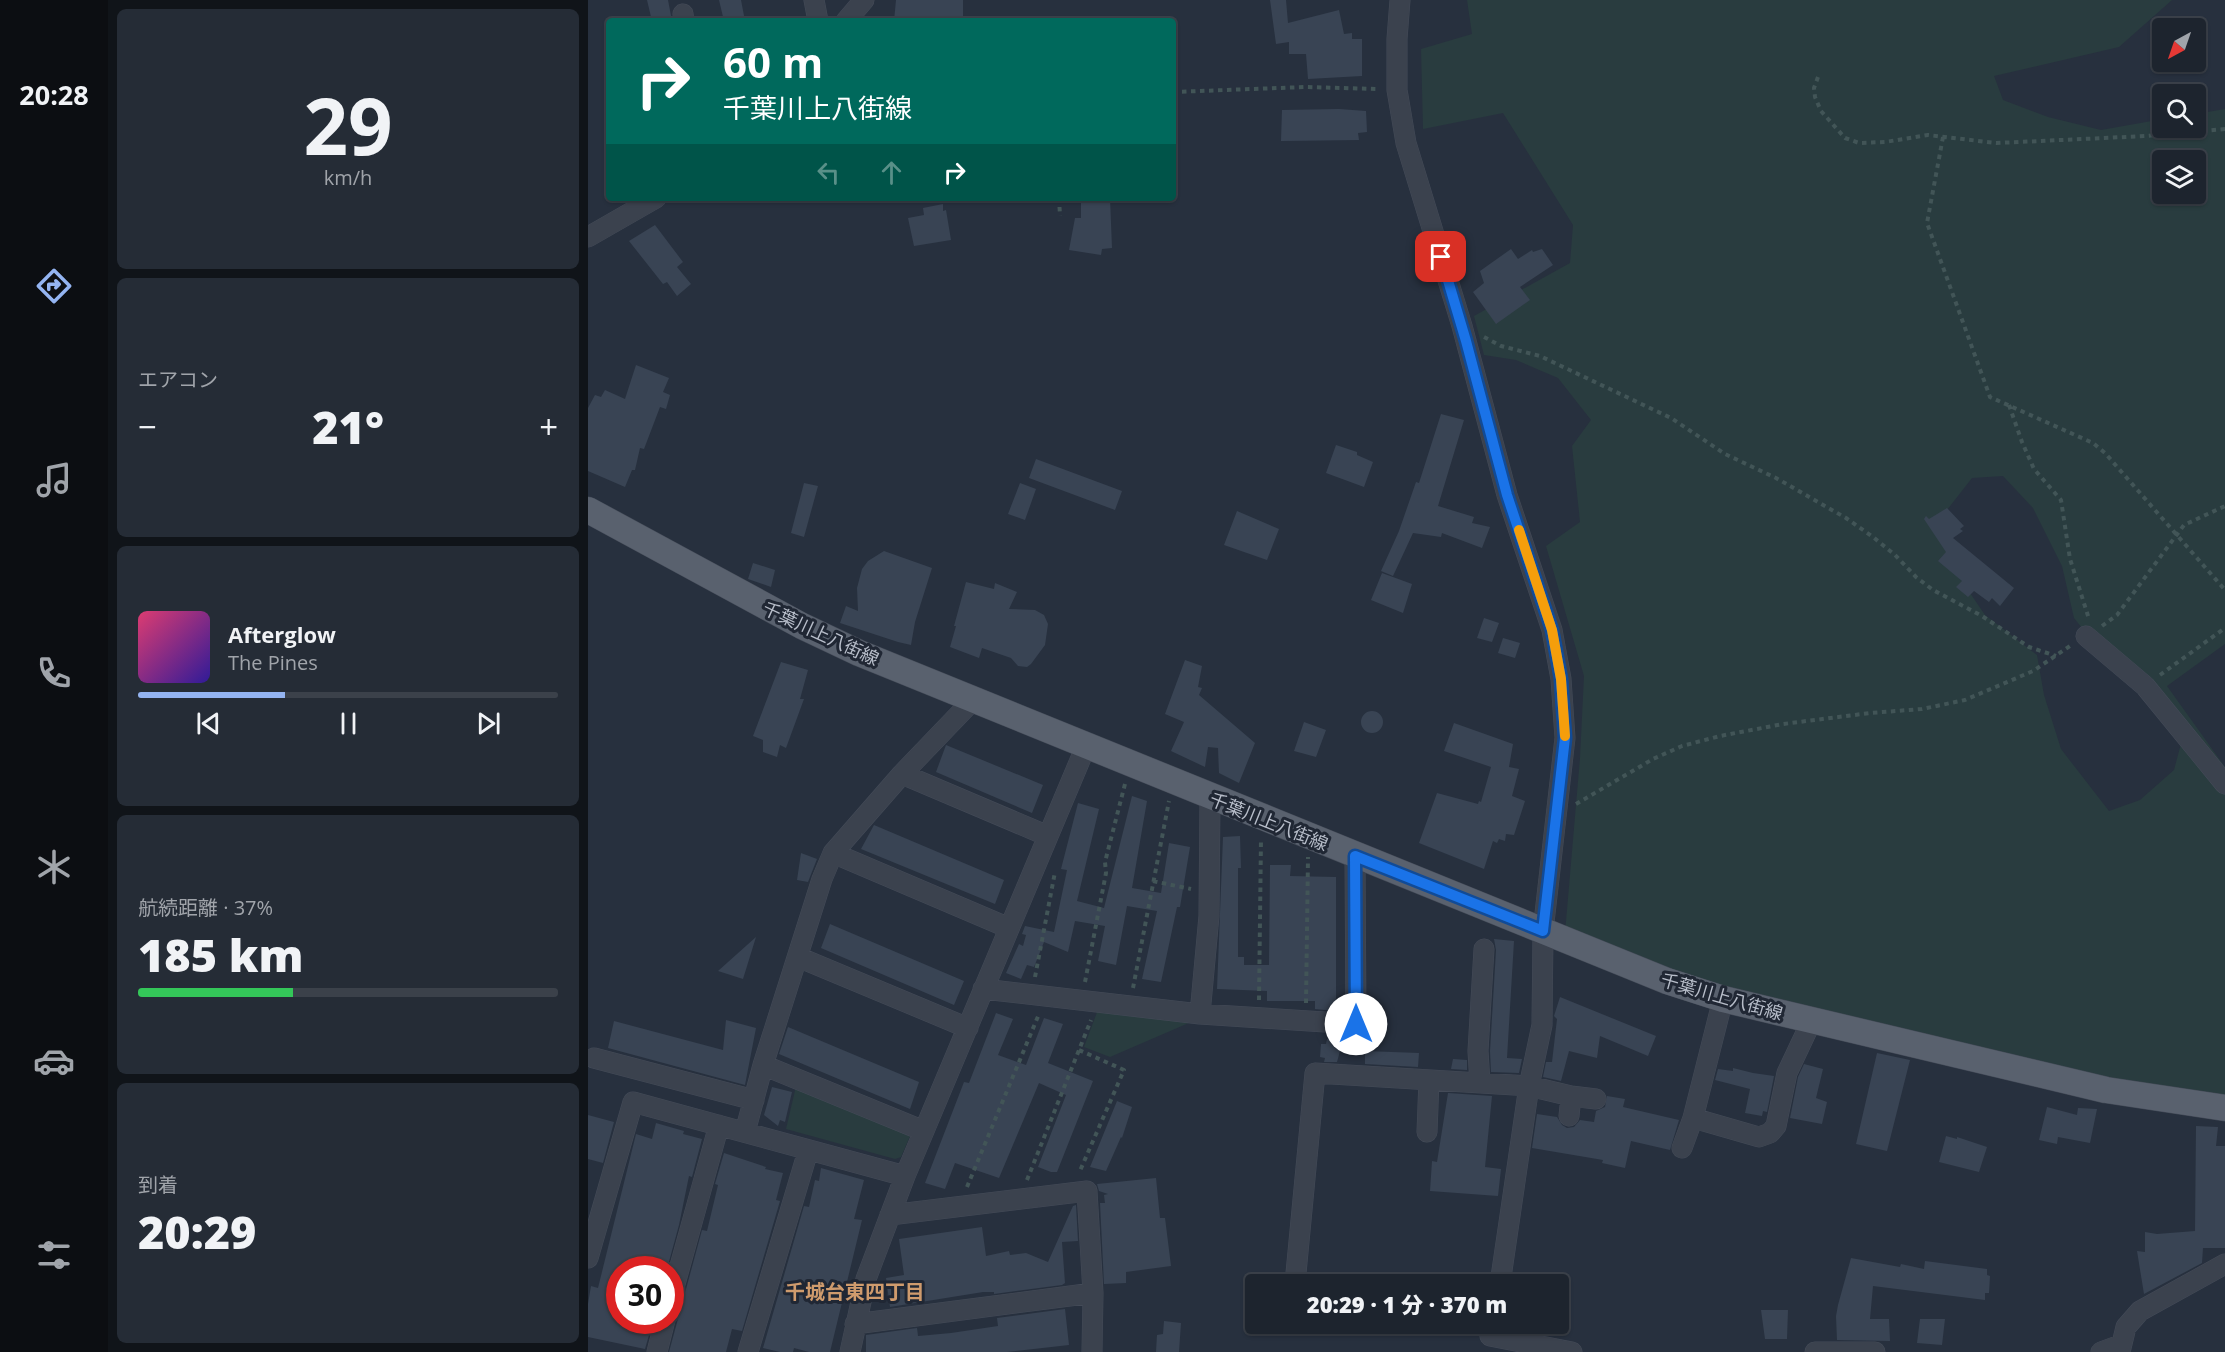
<!DOCTYPE html>
<html lang="ja">
<head>
<meta charset="utf-8">
<style>
  :root { --surface:#1d242e; --page:#252c36; --text:#f1f3f6; --muted:#a0a4aa; --line:#3b414a; --accent:#94b4f1 }
  body { margin:0; font-family:"Open Sans","Noto Sans JP",sans-serif; background:var(--page); color:var(--text); height:100vh; display:flex; flex-direction:column; font-size:22px; white-space:nowrap }
  * { box-sizing:border-box; margin:0 }
  p { font-size:20px; color:var(--muted) }
  .icon { flex:none; width:33px; height:33px; fill:none; stroke:currentColor; stroke-width:2; stroke-linecap:round; stroke-linejoin:round }
  .map { position:relative; flex:1; overflow:hidden }
  .drawer { display:flex; flex-direction:column; gap:9px; padding:9px; background:#101419; width:480px }
  .drawer>* { flex:none }
  .banner { position:absolute; left:18px; top:18px; width:570px; height:183px; border-radius:6px; box-shadow:0 2px 4px #0004,0 0 0 2px var(--line); background:#00695c; color:#fff; overflow:hidden }
  .needle { width:39px; rotate:220deg }
  .controls { position:absolute; left:1564px; top:18px; display:grid; gap:12px }
  .controls a { display:grid; place-items:center; width:54px; height:54px; border-radius:6px; background:var(--surface); box-shadow:0 2px 4px #0004,0 0 0 2px var(--line); font-size:30px }
  .speed { position:absolute; left:18px; top:1256px; display:flex; gap:12px; font-size:30px; font-weight:700; text-align:center }
  .speed>* { display:grid; place-content:center; width:78px; height:78px; border-radius:50%; background:var(--surface); box-shadow:0 2px 4px #0004,0 0 0 2px var(--line); line-height:1 }
  .speed .limit { border:9px solid #d22; background:#fff; color:#111 }
  .pin { position:absolute; display:grid; place-items:center; width:51px; height:51px; color:#fff; margin:-26px; border-radius:12px; box-shadow:0 3px 9px #0006 }
  .me { position:absolute; width:66px; margin:-33px; rotate:0deg; stroke-linejoin:round; filter:drop-shadow(0 0 4px #0008) }
  .turn { display:flex; align-items:center; gap:21px; height:126px; padding:0 18px; font-size:27px }
  .turn .icon { width:78px; height:78px; stroke-width:2.5 }
  .turn b { display:block; font-size:42px; line-height:51px }
  .lanes { display:flex; align-items:center; height:57px; padding:0 18px; background:#0003; justify-content:center; gap:30px; direction:ltr }
  .lanes .off { opacity:.35 }
  .big { font-size:45px; font-weight:800; line-height:1.1 }
  .drawer .widget { flex:1; display:flex; flex-direction:column; justify-content:center; gap:9px; min-width:0; padding:0 21px; border-radius:9px; background:var(--page) }
  .drawer .dial { align-items:center; gap:0 }
  .dial b { font-size:78px; line-height:1 }
  .song { display:flex; align-items:center; gap:18px }
  .cover { width:72px; height:72px; border-radius:9px; background:linear-gradient(135deg,hsl(340 70% 55%),hsl(250 70% 35%)) }
  .played { height:6px; border-radius:3px; background:linear-gradient(90deg,var(--accent) 35%,var(--line) 35%) }
  .keys { display:flex; justify-content:space-around; direction:ltr }
  .heat { display:flex; justify-content:space-between; align-items:center; font-size:33px; direction:ltr }
  .charge { height:9px; border-radius:4px; background:linear-gradient(90deg,#34c759 37%,var(--line) 0) }
  .trip { position:absolute; left:657px; top:1274px; width:324px; height:60px; border-radius:6px; background:var(--surface); box-shadow:0 2px 4px #0004,0 0 0 2px var(--line); font-weight:800; line-height:60px; text-align:center }
  main { display:flex; flex:1; min-height:0 }
  .menu { display:flex; flex-direction:column; width:108px; justify-content:space-around; align-items:center; background:#0c0e12; color:var(--muted) }
  .menu .icon { width:42px; height:42px }
  .menu .on { color:var(--accent) }
  .menu b { font-size:27px; color:var(--text) }
  .map>svg:first-child { display:block }
</style>
</head>
<body>
<main>
<nav class="menu">
<b>20:28</b>
<svg class="icon on" aria-label="directions" viewBox="0 0 24 24"><path d="M12 3l9 9-9 9-9-9zM9 14v-3h6M13 9l2 2-2 2"/></svg>
<svg class="icon" aria-label="music" viewBox="0 0 24 24"><path d="M9 18V5l10-2v13"/><circle cx="6" cy="18" r="3"/><circle cx="16" cy="16" r="3"/></svg>
<svg class="icon" aria-label="phone" viewBox="0 0 24 24"><path d="M5 4h4l2 5-3 2q2 4 5 5l2-3 5 2v4C11 20 4 13 5 4z"/></svg>
<svg class="icon" aria-label="climate" viewBox="0 0 24 24"><path d="M12 3v18M4 7l16 10M4 17L20 7"/></svg>
<svg class="icon" aria-label="car" viewBox="0 0 24 24"><path d="M5 17H2v-5l4-1 3-4h7l3 4 3 1v5h-3M9 17h6M6 11h13"/><circle cx="7" cy="17" r="2"/><circle cx="17" cy="17" r="2"/></svg>
<svg class="icon" aria-label="filters" viewBox="0 0 24 24"><path d="M4 7h16M4 17h16"/><circle cx="9" cy="7" r="2"/><circle cx="15" cy="17" r="2"/></svg>
</nav>
<section class="drawer">
<div class="widget dial"><b>29</b><p>km/h</p></div>
<div class="widget"><p>エアコン</p>
<div class="heat"><a>−</a><b class="big">21°</b><a>+</a></div>
</div>
<div class="widget">
<div class="song"><i class="cover"></i><div><b>Afterglow</b><p>The Pines</p></div></div>
<div class="played"></div>
<div class="keys"><svg class="icon" aria-label="previous" viewBox="0 0 24 24"><path d="M18 5L8 12l10 7zM5 5v14"/></svg><svg class="icon" aria-label="pause" viewBox="0 0 24 24"><path d="M8 5v14M16 5v14"/></svg><svg class="icon" aria-label="next" viewBox="0 0 24 24"><path d="M6 5l10 7-10 7zM19 5v14"/></svg></div>
</div>
<div class="widget"><p>航続距離 · 37%</p><b class="big">185 km</b><div class="charge"></div></div>
<div class="widget"><p>到着</p><b class="big">20:29</b></div>
</section>
<div class="map">
<svg width="1637" height="1352" viewBox="0 0 1637 1352">
  <rect width="100%" height="100%" fill="#27303e"/>
  <path fill="#293c3f" fill-rule="evenodd" d="M 879,0 L 1584,0 L 1531,47 L 1406,76 L 1415,100 L 1460,117 L 1513,130 L 1575,119 L 1575,128 L 1608,128 L 1608,114 L 1637,109 L 1637,644 L 1579,686 L 1637,767 L 1637,1100 L 1599,1096 L 1102,982 L 977,933 L 992,758 L 996,676 L 958,546 L 992,522 L 984,446 L 1003,420 L 970,378 L 928,360 L 896,355 L 886,316 L 982,263 L 985,225 L 915,113 L 835,129 L 833,49 L 884,34 ZM 1575,160 L 1608,160 L 1608,194 L 1575,194 ZM 1415,476 L 1445,508 L 1474,566 L 1486,618 L 1514,653 L 1595,736 L 1586,770 L 1552,800 L 1521,811 L 1473,749 L 1456,695 L 1449,655 L 1397,615 L 1367,571 L 1359,510 L 1384,478 Z
    M 511,1007 L 610,1019 L 522,1057 L 496,1047 Z
    M 209,1082 L 315,1128 L 322,1136 L 313,1157 L 307,1159 L 198,1129 Z"/>
  <path fill="#394454" d="M 59,0 L 80,0 L 84,21 L 64,21 Z
    M 131,0 L 153,0 L 157,21 L 136,21 Z
    M 308,0 L 375,0 L 375,20 L 329,18 L 329,21 L 306,21 Z
    M 682,0 L 698,0 L 700,23 L 751,10 L 756,34 L 764,33 L 764,39 L 774,39 L 774,76 L 720,79 L 718,54 L 701,54 L 701,42 L 688,44 Z
    M 751,109 L 778,111 L 779,132 L 770,133 L 771,140 L 693,141 L 694,110 Z
    M 493,198 L 522,198 L 524,248 L 514,249 L 513,255 L 481,250 L 487,218 L 493,218 Z
    M 355,204 L 355,211 L 358,210 L 363,240 L 326,246 L 320,218 L 336,215 L 335,208 Z
    M 67,225 L 95,262 L 89,267 L 103,284 L 89,296 L 79,282 L 75,284 L 41,241 Z
    M 923,249 L 930,259 L 944,250 L 945,252 L 954,249 L 965,265 L 932,287 L 942,300 L 908,324 L 885,292 L 896,283 L 892,271 Z
    M 48,365 L 81,378 L 75,392 L 82,395 L 78,409 L 72,407 L 56,449 L 52,448 L 47,470 L 44,470 L 37,487 L 0,471 L 0,408 L 7,395 L 13,397 L 17,390 L 37,399 Z
    M 853,414 L 876,420 L 850,506 L 886,517 L 884,523 L 902,527 L 894,548 L 854,533 L 853,537 L 825,533 L 805,576 L 793,571 L 811,531 L 828,482 L 831,483 Z
    M 748,445 L 769,452 L 769,455 L 785,462 L 776,487 L 738,473 Z
    M 448,459 L 534,491 L 527,510 L 441,478 Z
    M 216,483 L 230,486 L 216,537 L 203,533 Z
    M 432,483 L 448,489 L 437,520 L 420,514 Z
    M 1359,508 L 1376,526 L 1372,529 L 1375,531 L 1365,538 L 1426,588 L 1412,606 L 1404,598 L 1401,602 L 1386,591 L 1380,597 L 1368,587 L 1374,581 L 1350,561 L 1358,552 L 1336,519 L 1338,516 L 1341,519 Z
    M 649,511 L 691,529 L 679,560 L 636,545 Z
    M 296,551 L 344,568 L 327,622 L 323,645 L 310,642 L 252,623 L 258,606 L 270,611 L 269,588 L 274,569 L 280,561 Z
    M 165,563 L 187,570 L 183,587 L 160,579 Z
    M 794,573 L 824,584 L 815,613 L 783,600 Z
    M 378,582 L 406,589 L 407,583 L 429,592 L 421,609 L 447,610 L 456,615 L 460,624 L 457,645 L 443,664 L 439,667 L 430,666 L 423,658 L 394,648 L 391,658 L 362,647 L 368,626 L 366,626 Z
    M 896,618 L 911,623 L 904,642 L 889,638 Z
    M 915,638 L 932,643 L 927,658 L 910,653 Z
    M 597,660 L 614,666 L 610,687 L 614,688 L 611,695 L 667,743 L 651,783 L 631,773 L 630,748 L 620,747 L 617,767 L 583,751 L 596,722 L 577,714 Z
    M 193,662 L 220,670 L 212,699 L 216,699 L 198,748 L 192,745 L 189,757 L 175,752 L 175,740 L 165,736 Z
    M773 722a11 11 0 1 1 22 0a11 11 0 1 1-22 0Z
    M 716,722 L 738,730 L 728,757 L 706,751 Z
    M 866,723 L 925,744 L 921,767 L 931,769 L 924,796 L 937,801 L 926,835 L 918,834 L 917,841 L 911,839 L 909,843 L 905,841 L 896,869 L 831,843 L 849,793 L 890,804 L 891,801 L 893,802 L 903,767 L 856,751 Z
    M 358,745 L 455,785 L 444,813 L 348,772 Z
    M 544,796 L 559,801 L 544,888 L 573,893 L 581,843 L 602,847 L 592,907 L 589,907 L 573,982 L 554,979 L 569,911 L 539,906 L 528,965 L 510,961 L 517,926 L 487,921 L 480,952 L 456,942 L 446,967 L 439,965 L 433,979 L 418,973 L 431,944 L 435,946 L 438,935 L 434,934 L 437,926 L 466,932 L 479,870 L 473,869 L 490,803 L 511,809 L 489,901 L 516,908 Z
    M 286,825 L 416,880 L 407,904 L 273,849 Z
    M 652,836 L 653,868 L 650,868 L 650,957 L 656,957 L 656,965 L 681,965 L 682,865 L 703,865 L 702,876 L 748,877 L 748,1011 L 727,1009 L 727,1001 L 679,1001 L 679,991 L 629,989 L 635,837 Z
    M 213,853 L 229,859 L 220,882 L 209,880 Z
    M 242,924 L 376,981 L 366,1005 L 233,948 Z
    M 168,937 L 155,979 L 130,971 Z
    M 906,939 L 926,941 L 919,1058 L 934,1059 L 931,1073 L 903,1072 L 902,1051 L 908,950 Z
    M 972,997 L 1068,1036 L 1060,1056 L 1012,1036 L 1009,1058 L 981,1051 L 973,1081 L 955,1077 L 958,1062 L 964,1062 L 969,1019 L 966,1016 Z
    M 408,1013 L 425,1019 L 410,1055 L 438,1065 L 456,1018 L 475,1024 L 460,1063 L 505,1081 L 469,1172 L 463,1172 L 450,1167 L 478,1095 L 451,1083 L 411,1178 L 367,1163 L 357,1189 L 337,1183 L 376,1082 L 381,1083 Z
    M 138,1020 L 168,1028 L 157,1085 L 20,1048 L 26,1021 L 135,1050 Z
    M 200,1027 L 331,1082 L 322,1109 L 191,1054 Z
    M 739,1039 L 755,1040 L 749,1062 L 736,1062 L 737,1058 L 732,1057 L 733,1044 L 738,1044 Z
    M 777,1051 L 831,1053 L 830,1067 L 777,1064 Z
    M 1289,1053 L 1322,1060 L 1299,1151 L 1268,1144 Z
    M 865,1059 L 879,1060 L 879,1070 L 863,1069 Z
    M 1216,1064 L 1235,1069 L 1228,1098 L 1239,1102 L 1234,1124 L 1202,1118 L 1210,1077 Z
    M 1145,1068 L 1165,1073 L 1186,1076 L 1179,1112 L 1175,1111 L 1174,1116 L 1157,1113 L 1162,1089 L 1127,1080 L 1130,1069 L 1145,1071 Z
    M 184,1087 L 204,1092 L 197,1122 L 192,1120 L 190,1126 L 176,1115 Z
    M 860,1093 L 904,1096 L 897,1167 L 913,1169 L 910,1196 L 842,1191 L 844,1161 L 849,1162 Z
    M 1019,1096 L 1037,1099 L 1035,1107 L 1091,1120 L 1082,1150 L 1043,1141 L 1037,1168 L 1014,1163 L 1015,1160 L 944,1148 L 949,1114 L 969,1117 L 974,1125 L 979,1128 L 986,1127 L 992,1120 L 1006,1122 L 1008,1111 L 1017,1107 Z
    M 529,1101 L 544,1107 L 534,1138 L 533,1137 L 518,1171 L 502,1167 Z
    M 1459,1107 L 1489,1115 L 1490,1108 L 1509,1109 L 1502,1143 L 1470,1137 L 1469,1144 L 1451,1140 Z
    M 0,1115 L 26,1122 L 15,1163 L 0,1159 Z
    M 68,1123 L 96,1131 L 95,1134 L 114,1139 L 104,1177 L 101,1176 L 91,1225 L 79,1269 L 32,1269 L 32,1321 L 63,1328 L 57,1349 L 0,1337 L 0,1304 L 3,1286 L 10,1288 L 48,1134 L 64,1139 Z
    M 1608,1126 L 1630,1127 L 1628,1146 L 1637,1146 L 1637,1248 L 1615,1248 L 1614,1263 L 1556,1294 L 1549,1251 L 1557,1252 L 1557,1232 L 1569,1234 L 1607,1231 Z
    M 1358,1136 L 1369,1139 L 1369,1137 L 1399,1147 L 1391,1172 L 1351,1162 Z
    M 136,1153 L 178,1167 L 177,1169 L 195,1173 L 188,1200 L 192,1201 L 154,1331 L 144,1329 L 138,1352 L 81,1352 L 114,1230 L 119,1231 L 130,1185 L 127,1184 Z
    M 233,1168 L 276,1180 L 266,1219 L 274,1220 L 242,1352 L 221,1352 L 206,1348 L 205,1352 L 192,1352 L 175,1348 L 216,1206 L 221,1207 L 227,1180 L 231,1181 Z
    M 568,1178 L 572,1218 L 577,1218 L 583,1266 L 538,1272 L 538,1283 L 516,1284 L 512,1203 L 517,1203 L 516,1195 L 520,1194 L 511,1191 L 509,1184 Z
    M 488,1205 L 490,1241 L 474,1242 L 477,1283 L 474,1285 L 406,1294 L 406,1292 L 395,1292 L 302,1307 L 298,1278 L 316,1275 L 311,1239 L 394,1227 L 398,1256 L 421,1251 L 422,1255 L 438,1253 L 460,1262 L 485,1206 Z
    M 1263,1258 L 1312,1267 L 1313,1264 L 1336,1269 L 1337,1261 L 1399,1269 L 1399,1275 L 1402,1276 L 1401,1293 L 1397,1293 L 1397,1300 L 1285,1286 L 1282,1319 L 1301,1319 L 1302,1341 L 1249,1340 L 1248,1316 L 1250,1305 Z
    M 477,1309 L 481,1345 L 419,1352 L 278,1352 L 278,1335 L 329,1328 L 330,1336 L 363,1333 L 410,1326 L 409,1318 Z
    M 1173,1310 L 1200,1310 L 1199,1339 L 1177,1339 Z
    M 1332,1319 L 1357,1319 L 1354,1345 L 1329,1343 Z
    M 576,1321 L 593,1323 L 591,1352 L 568,1352 L 569,1335 L 575,1334 Z"/>
  <g fill="none" stroke-linecap="round" stroke-linejoin="round">
    <g stroke="#444b58" stroke-width="21">
      <path id="minor" d="M 226,0 L 230,21
        M 812,0 L 809,39 L 809,90 L 818,143 L 874,326 L 919,495 L 964,630 L 973,679 L 977,738 L 955,931 L 954,1025 L 941,1086 L 912,1284
        M 95,14 L 96,21
        M 258,21 L 276,0
        M 0,237 L 68,198
        M 1498,636 L 1557,686 L 1637,784
        M 314,774 L 460,836
        M 245,853 L 421,928
        M 210,957 L 380,1028
        M 395,989 L 612,1014 L 768,1024 L 767,856
        M 612,1014 L 621,916 L 622,796
        M 6,1058 L 166,1100
        M 175,1065 L 336,1131
        M 892,1083 L 890,1051 L 896,949
        M 981,1116 L 983,1096
        M 1105,1118 L 1171,1137 L 1182,1133 L 1188,1126 L 1199,1073 L 1224,1020
        M 157,1132 L 175,1065 L 234,879 L 245,853 L 314,774 L 385,700
        M 839,1132 L 841,1080
        M 1094,1148 L 1105,1118 L 1135,999
        M 302,1215 L 499,1191 L 505,1293 L 504,1352
        M 0,1258 L 45,1102 L 317,1176
        M 708,1273 L 727,1073 L 941,1086 L 983,1096 L 1008,1099
        M 82,1302 L 131,1125
        M 267,1324 L 505,1293
        M 902,1336 L 984,1352
        M 69,1352 L 77,1320
        M 160,1352 L 220,1151
        M 262,1352 L 278,1279 L 317,1176 L 498,746
        M 1227,1352 L 1287,1352
        M 1513,1352 L 1532,1345
        M 1532,1352 L 1538,1327 L 1552,1311 L 1637,1264"/>
    </g>
    <g stroke="#444b58" stroke-width="27">
      <path id="major" d="M 0,510 L 214,626 L 271,653 L 1079,981 L 1135,999 L 1518,1090 L 1637,1108"/>
    </g>
    <path stroke="#425557" stroke-width="4" stroke-dasharray="4.5 4.5" stroke-linecap="butt" d="M 398,19 L 398,21
      M 1230,77 L 1226,88 L 1227,97 L 1233,111 L 1257,138 L 1271,143 L 1297,142 L 1340,135 L 1408,143 L 1431,142 L 1558,136 L 1637,129
      M 585,92 L 717,87 L 790,89
      M 1355,137 L 1339,223 L 1402,397 L 1505,443 L 1517,453 L 1637,590
      M 260,198 L 265,205
      M 409,198 L 410,207
      M 471,198 L 472,216
      M 896,337 L 913,346 L 952,356 L 1083,418 L 1137,454 L 1188,478 L 1258,518 L 1285,537 L 1307,555 L 1328,577 L 1345,590 L 1394,616 L 1441,647 L 1468,656
      M 1421,405 L 1434,442 L 1446,469 L 1473,500 L 1482,559 L 1501,619
      M 1514,626 L 1529,615 L 1596,525 L 1637,506
      M 1572,675 L 1637,628
      M 988,804 L 1065,759 L 1094,746 L 1132,736 L 1195,724 L 1282,713 L 1334,709 L 1377,700 L 1445,671 L 1482,646
      M 565,881 L 603,889
      M 447,977 L 467,872
      M 497,982 L 518,873 L 517,862 L 537,784
      M 545,988 L 581,801
      M 671,1000 L 673,839
      M 718,1003 L 720,857
      M 491,1050 L 536,1070 L 491,1173
      M 439,1180 L 503,1020
      M 379,1187 L 451,1014"/>
    <use href="#minor" stroke="#3b424e" stroke-width="20"/>
    <use href="#major" stroke="#59616e" stroke-width="26"/>
  </g>
  <g fill="none" stroke-linecap="round" stroke-linejoin="round">
    <g stroke="#114b97" stroke-width="15">
      <path id="route" d="M 768,1024 L 767,856 L 955,931 L 977,738 L 973,679 L 964,630 L 919,495 L 878,341 L 853,257"/>
    </g>
    <use href="#route" stroke="#1a73e8" stroke-width="10"/>
    <path stroke="#f59e0b" stroke-width="10" d="M 931,530 L 964,630 L 973,679 L 977,736"/>
  </g>
  <g text-anchor="middle" dominant-baseline="central" stroke-width="6" stroke-linejoin="round" paint-order="stroke">
    <g font-size="18" fill="#b7bdc9" stroke="#202734">
      <text transform="translate(233 633) rotate(25)">千葉川上八街線</text>
      <text transform="translate(681 821) rotate(22)">千葉川上八街線</text>
      <text transform="translate(1134 996) rotate(16)">千葉川上八街線</text>
    </g>
    <g font-size="20" font-weight="bold" fill="#cf9b6d" stroke="#202734">
      <text x="267" y="1291">千城台東四丁目</text>
    </g>
  </g>
</svg>
<div class="controls">
<a><svg class="needle" viewBox="-14 -14 28 28"><path d="M0-13l5 13h-10z" fill="#e53935"/><path d="M0 13l5-13h-10z" fill="#a0a4aa"/></svg></a>
<a><svg class="icon" aria-label="search" viewBox="0 0 24 24"><circle cx="10" cy="10" r="6"/><path d="M15 15l6 6"/></svg></a>
<a><svg class="icon" aria-label="layers" viewBox="0 0 24 24"><path d="M12 4l9 5-9 5-9-5zM3 14l9 5 9-5"/></svg></a>
</div>
<div class="speed"><div class="limit">30</div></div>
<div class="pin" style="left:853px;top:257px;background:#d93025"><svg class="icon" aria-label="arrive" viewBox="0 0 24 24"><path d="M6 21V4h12l-3 4 3 4H6"/></svg></div>
<svg class="me" style="left:768px;top:1024px" viewBox="-20 -20 40 40"><circle r="19" fill="#fff"/><path d="M0-13L10 11 0 6-10 11z" fill="#1a73e8"/></svg>
<div class="trip">20:29 · 1 分 · 370 m</div>
<div class="banner">
<div class="turn"><svg class="icon" aria-label="right" viewBox="0 0 24 24"><path d="M7 20v-9h11M14 6l5 5-5 5"/></svg><div><b>60 m</b>千葉川上八街線</div></div>
<div class="lanes"><svg class="icon off" aria-label="left" viewBox="0 0 24 24"><path d="M17 20v-9H6M10 6l-5 5 5 5"/></svg><svg class="icon off" aria-label="ahead" viewBox="0 0 24 24"><path d="M12 20V5M6 11l6-6 6 6"/></svg><svg class="icon" aria-label="right" viewBox="0 0 24 24"><path d="M7 20v-9h11M14 6l5 5-5 5"/></svg></div>
</div>
</div>
</main>
</body>
</html>
